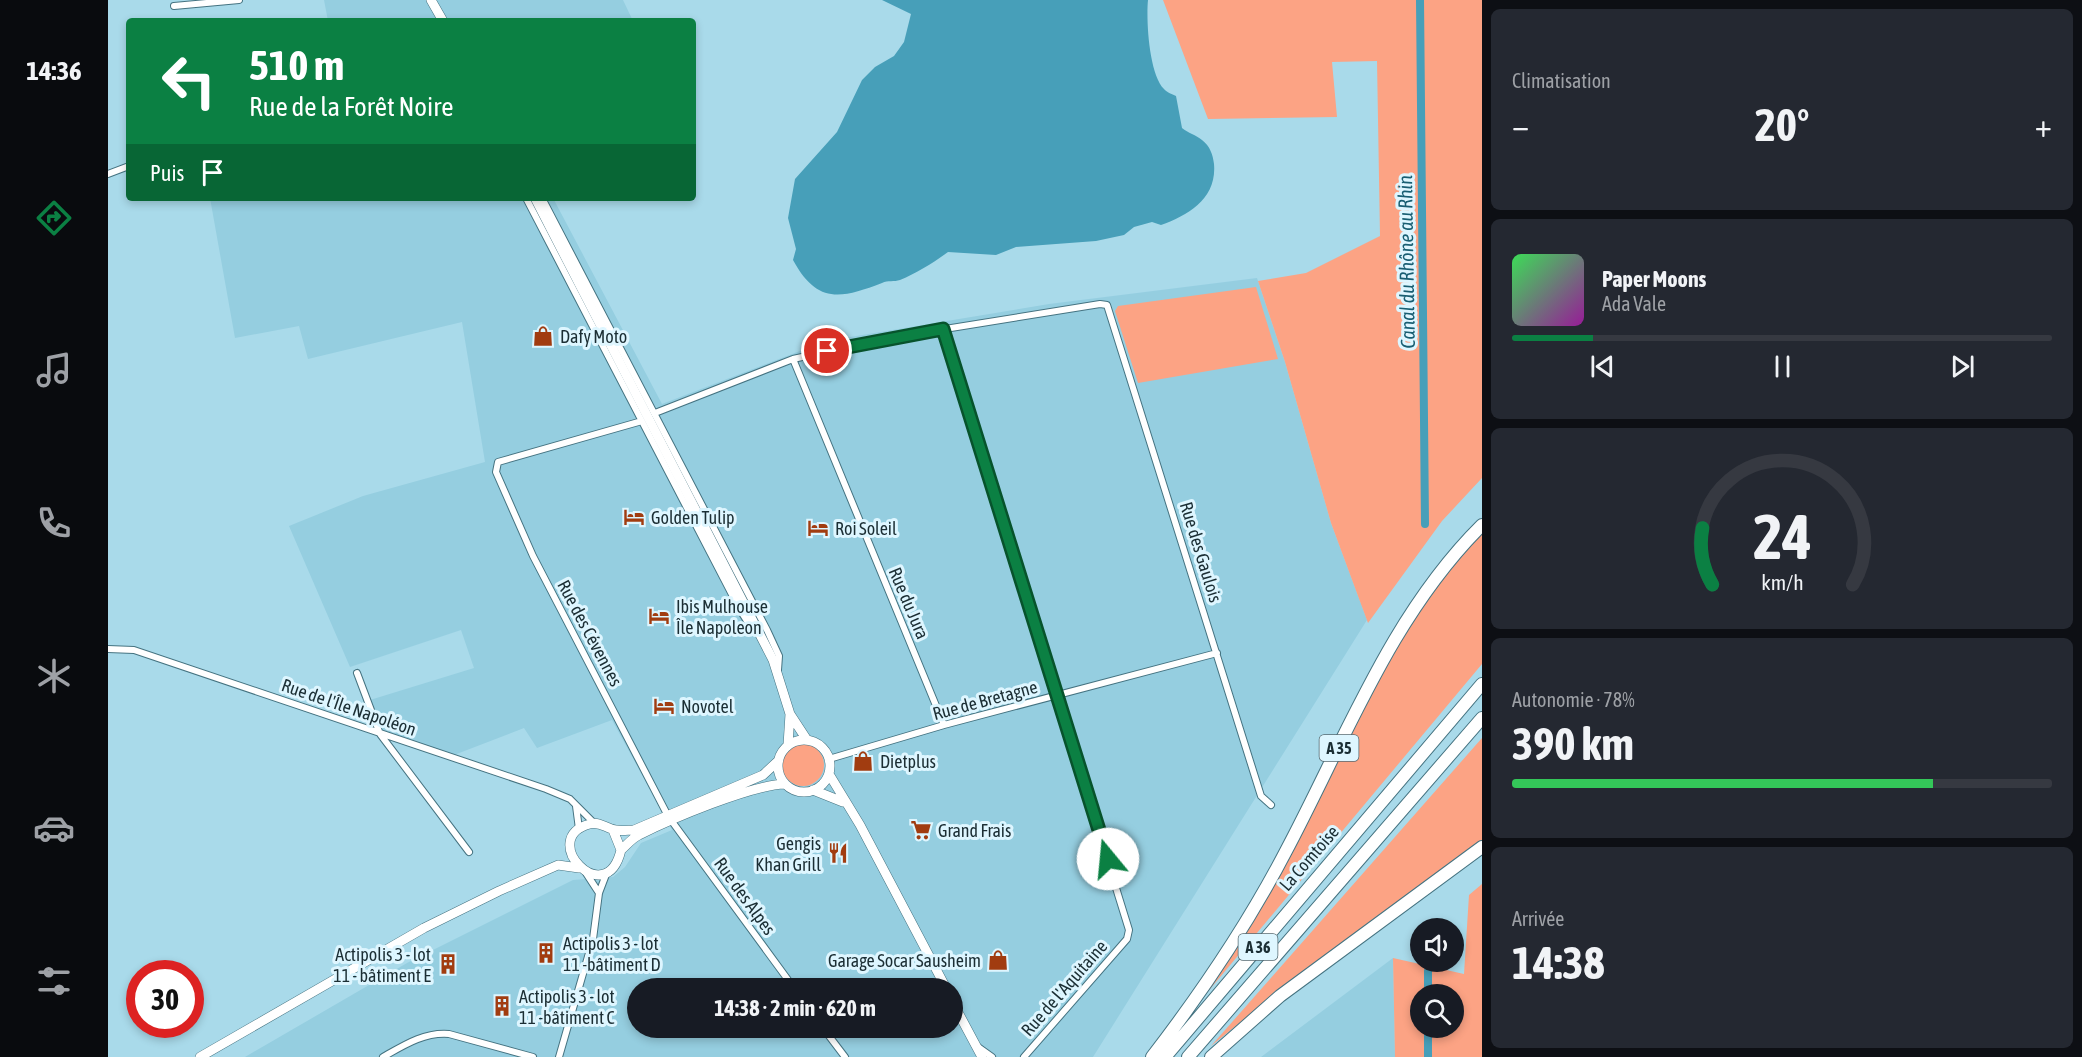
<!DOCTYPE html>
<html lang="fr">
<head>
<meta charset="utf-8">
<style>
  :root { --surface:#171b24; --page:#242831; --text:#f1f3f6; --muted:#9ea1a6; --line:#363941; --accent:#0b8043 }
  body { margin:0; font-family:"Asap Condensed",sans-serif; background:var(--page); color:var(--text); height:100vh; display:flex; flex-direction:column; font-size:22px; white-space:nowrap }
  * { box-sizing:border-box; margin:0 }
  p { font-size:20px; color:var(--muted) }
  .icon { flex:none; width:33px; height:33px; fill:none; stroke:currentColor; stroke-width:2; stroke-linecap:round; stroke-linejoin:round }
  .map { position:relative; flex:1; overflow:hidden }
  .panel { display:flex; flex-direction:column; gap:9px; padding:9px; background:#0d0f14; width:600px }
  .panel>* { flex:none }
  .top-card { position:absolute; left:18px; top:18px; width:570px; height:183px; border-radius:6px; box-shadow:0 3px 9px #0003; background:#0b8043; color:#fff; overflow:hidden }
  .buttons { position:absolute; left:1302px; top:918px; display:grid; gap:12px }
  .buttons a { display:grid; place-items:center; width:54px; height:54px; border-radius:50%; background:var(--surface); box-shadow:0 3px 9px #0003; font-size:30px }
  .speed { position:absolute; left:18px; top:960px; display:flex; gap:12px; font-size:30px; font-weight:700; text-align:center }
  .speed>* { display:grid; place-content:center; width:78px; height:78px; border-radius:50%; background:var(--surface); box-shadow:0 3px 9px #0003; line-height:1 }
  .speed .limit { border:9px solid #d22; background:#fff; color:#111 }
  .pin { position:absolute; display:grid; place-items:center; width:51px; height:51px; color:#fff; margin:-26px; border:3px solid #fff; border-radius:50%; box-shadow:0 2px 6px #0007 }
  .me { position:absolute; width:66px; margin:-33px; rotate:343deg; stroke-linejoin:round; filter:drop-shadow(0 0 4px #0008) }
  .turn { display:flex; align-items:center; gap:21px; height:126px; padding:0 24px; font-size:27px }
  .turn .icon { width:78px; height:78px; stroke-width:2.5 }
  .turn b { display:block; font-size:42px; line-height:51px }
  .then { display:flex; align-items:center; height:57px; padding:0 24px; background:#0003; gap:12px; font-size:22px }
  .big { font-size:45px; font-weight:700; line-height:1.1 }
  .panel .tile { flex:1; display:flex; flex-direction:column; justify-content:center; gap:9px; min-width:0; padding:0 21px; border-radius:9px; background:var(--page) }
  .panel .dial { align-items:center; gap:0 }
  .dial svg { height:156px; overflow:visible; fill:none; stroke:var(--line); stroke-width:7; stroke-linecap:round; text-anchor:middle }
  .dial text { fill:var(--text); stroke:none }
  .song { display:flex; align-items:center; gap:18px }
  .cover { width:72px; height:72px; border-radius:9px; background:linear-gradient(135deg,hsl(130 70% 55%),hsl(300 70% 35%)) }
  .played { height:6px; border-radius:3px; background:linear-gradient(90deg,var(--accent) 15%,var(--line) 15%) }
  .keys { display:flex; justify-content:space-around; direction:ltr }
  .heat { display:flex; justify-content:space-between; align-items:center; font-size:33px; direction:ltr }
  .charge { height:9px; border-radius:4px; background:linear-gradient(90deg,#34c759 78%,var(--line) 0) }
  .trip { position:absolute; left:519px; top:978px; width:336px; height:60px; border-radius:30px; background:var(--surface); box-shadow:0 3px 9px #0003; font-weight:700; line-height:60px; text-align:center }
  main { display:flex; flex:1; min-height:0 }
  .menu { display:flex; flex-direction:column; width:108px; justify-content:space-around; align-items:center; background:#090b0e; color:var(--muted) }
  .menu .icon { width:42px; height:42px }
  .menu .selected { color:var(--accent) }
  .menu b { font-size:27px; color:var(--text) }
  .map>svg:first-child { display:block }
</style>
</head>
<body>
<main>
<nav class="menu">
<b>14:36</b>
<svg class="icon selected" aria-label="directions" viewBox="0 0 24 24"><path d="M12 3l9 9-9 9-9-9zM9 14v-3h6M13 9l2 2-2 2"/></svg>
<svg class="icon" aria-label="music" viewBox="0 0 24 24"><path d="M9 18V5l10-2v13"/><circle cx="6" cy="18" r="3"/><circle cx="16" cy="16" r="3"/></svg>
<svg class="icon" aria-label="phone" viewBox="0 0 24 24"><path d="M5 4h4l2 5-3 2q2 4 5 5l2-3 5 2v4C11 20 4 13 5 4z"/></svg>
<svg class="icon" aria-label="climate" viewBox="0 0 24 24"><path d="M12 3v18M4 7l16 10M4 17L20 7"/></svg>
<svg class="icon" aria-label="car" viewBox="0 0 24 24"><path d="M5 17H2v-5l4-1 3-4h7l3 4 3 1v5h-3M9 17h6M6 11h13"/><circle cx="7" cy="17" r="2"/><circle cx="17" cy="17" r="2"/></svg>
<svg class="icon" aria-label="filters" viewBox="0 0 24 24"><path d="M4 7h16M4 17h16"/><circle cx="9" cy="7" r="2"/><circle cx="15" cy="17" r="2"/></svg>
</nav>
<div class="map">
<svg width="1374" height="1057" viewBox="0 0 1374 1057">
  <rect width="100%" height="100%" fill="#a9daea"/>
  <path fill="#95cee0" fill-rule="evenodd" d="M 216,0 L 515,0 L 525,21 L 220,21 Z
    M 102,198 L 445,198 L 554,404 L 718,341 L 941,304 L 1149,278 L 1177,362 L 1223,523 L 1259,620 L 985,1057 L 137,1057 L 299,963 L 465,880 L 505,877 L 517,867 L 533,843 L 564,830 L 504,720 L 429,748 L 416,728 L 346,755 L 274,730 L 262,700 L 366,668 L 353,630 L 242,667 L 181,526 L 255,496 L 377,462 L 354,322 L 200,359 L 191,326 L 127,338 ZM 530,988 L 844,988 L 844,1028 L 530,1028 Z
    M 1285,958 L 1287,1057 L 1153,1057 Z"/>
  <path fill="#fca384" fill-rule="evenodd" d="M 1055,0 L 1374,0 L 1374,478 L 1334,521 L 1260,623 L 1223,523 L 1177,362 L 1150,281 L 1198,273 L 1272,236 L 1269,61 L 1224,62 L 1229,117 L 1100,119 Z
    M 1148,287 L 1170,359 L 1030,383 L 1007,311 L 1010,306 Z
    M 1374,530 L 1374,664 L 1082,1013 L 1309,611 Z
    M 1374,738 L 1374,840 L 1198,969 L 1103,1046 Z
    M674 765a21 21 0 1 1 42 0a21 21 0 1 1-42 0Z
    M 1374,884 L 1374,1057 L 1287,1057 L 1285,958 L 1356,974 L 1361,895 ZM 1346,994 L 1346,1028 L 1312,1028 L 1312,994 Z"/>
  <path fill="#479fb9" d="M 774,0 L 1040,0 C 1038,20 1041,74 1056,89 C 1058,92 1064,94 1068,96 L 1074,128 C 1080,133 1088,135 1094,140 C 1102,146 1105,155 1106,164 C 1109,198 1081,215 1053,225 L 1044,222 L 1026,227 L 1016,235 L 988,241 L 908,247 L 888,255 L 840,252 C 825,263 809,273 792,280 C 786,282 780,280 774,283 C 732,299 709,304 685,260 L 688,249 L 680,218 L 687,179 L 729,132 L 754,80 L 767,67 L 786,56 L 796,42 L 803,14 Z"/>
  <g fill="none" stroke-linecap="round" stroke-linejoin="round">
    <path stroke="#479fb9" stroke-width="8" d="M 1312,0 L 1317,524
      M 1320,971 L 1320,994
      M 1320,1028 L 1320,1057"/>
    <g stroke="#457381" stroke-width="8">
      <path id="street" d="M 66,6 L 131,0
        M 0,174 L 21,166
        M 418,198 L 632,610 L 639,621 L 646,625
        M 434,198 L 659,630 L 671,656 L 670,670
        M 835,329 L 1021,930 L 1019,939 L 916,1057
        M 685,359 L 836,725
        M 547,413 L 685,359 L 781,338 L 992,304 L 999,305 L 1153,796 L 1163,805
        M 534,421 L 390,462 L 388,472 L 425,556 L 560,816 L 686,988
        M 0,649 L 26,650 L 438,789 L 462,799 L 486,823
        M 249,673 L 272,734 L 361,852
        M 721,759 L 836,725 L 1109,653
        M 468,806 L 471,829
        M 478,873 L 491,893
        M 715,1028 L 737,1057
        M 870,1047 L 884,1057
        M 275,1057 C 296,1045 316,1032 341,1034 L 425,1057
        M 451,1057 L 485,939 L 491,893 L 499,872"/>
    </g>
    <g stroke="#457381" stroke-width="10">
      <path id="secondary" d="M 323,0 L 335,21
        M 427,198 L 665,660 L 682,714 L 680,745
        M 682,714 L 699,740
        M670 766a26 26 0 1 1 52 0a26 26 0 1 1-52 0Z
        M 721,774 L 752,825 L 838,988
        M 705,790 L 735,802
        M 505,830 L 513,850 C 498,913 428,838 482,824 C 493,821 498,829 508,830 C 514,831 520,830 526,830 L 655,775 L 670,761
        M 513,850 C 519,845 524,838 531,835 C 563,819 643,785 677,784
        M 844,1001 L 874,1057
        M 92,1057 L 316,928 L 391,891 L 450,865 L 471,868"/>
    </g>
    <g stroke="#457381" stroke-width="14">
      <path id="highway" d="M 1044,1057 C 1094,992 1140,924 1178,851 C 1237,740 1283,615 1374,525
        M 1057,1057 L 1374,684
        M 1080,1057 L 1374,718
        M 1103,1057 L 1172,996 L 1374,847"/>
    </g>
    <use href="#street" stroke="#fff" stroke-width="6"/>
    <use href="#secondary" stroke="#fff" stroke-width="9"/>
    <use href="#highway" stroke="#fff" stroke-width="12"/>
  </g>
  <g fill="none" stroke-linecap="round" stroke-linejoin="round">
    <g stroke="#07532c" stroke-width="15">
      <path id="route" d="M 719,351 L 835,329 L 1000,859"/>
    </g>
    <use href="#route" stroke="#0b8043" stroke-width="10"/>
  </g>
  <defs>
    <g id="shop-bare" transform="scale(1.62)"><path d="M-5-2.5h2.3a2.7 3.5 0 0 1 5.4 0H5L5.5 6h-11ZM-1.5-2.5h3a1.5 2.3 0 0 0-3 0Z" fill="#a13c10" stroke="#def6ff" stroke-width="2.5" paint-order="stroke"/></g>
    <g id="hotel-bare" transform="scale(1.62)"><path d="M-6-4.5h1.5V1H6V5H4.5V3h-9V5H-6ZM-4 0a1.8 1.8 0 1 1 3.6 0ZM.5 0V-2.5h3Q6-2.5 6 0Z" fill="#a13c10" stroke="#def6ff" stroke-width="2.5" paint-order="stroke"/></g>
    <g id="supermarket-bare" transform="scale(1.62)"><path d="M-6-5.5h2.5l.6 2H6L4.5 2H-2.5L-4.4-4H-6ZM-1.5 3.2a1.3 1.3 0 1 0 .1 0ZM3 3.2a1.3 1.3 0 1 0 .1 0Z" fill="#a13c10" stroke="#def6ff" stroke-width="2.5" paint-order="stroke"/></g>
    <g id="restaurant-bare" transform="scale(1.62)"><path d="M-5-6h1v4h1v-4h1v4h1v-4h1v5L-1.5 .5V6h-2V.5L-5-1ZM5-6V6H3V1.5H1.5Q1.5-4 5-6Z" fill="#a13c10" stroke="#def6ff" stroke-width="2.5" paint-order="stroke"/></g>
    <g id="building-bare" transform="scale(1.62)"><path d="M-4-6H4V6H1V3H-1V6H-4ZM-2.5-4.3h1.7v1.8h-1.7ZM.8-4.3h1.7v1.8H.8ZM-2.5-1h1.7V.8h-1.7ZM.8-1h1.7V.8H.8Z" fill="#a13c10" stroke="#def6ff" stroke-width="2.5" paint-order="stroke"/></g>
  </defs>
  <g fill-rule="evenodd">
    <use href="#shop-bare" x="435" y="336"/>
    <use href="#hotel-bare" x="526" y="517"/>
    <use href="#hotel-bare" x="710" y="528"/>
    <use href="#hotel-bare" x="551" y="616"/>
    <use href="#hotel-bare" x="556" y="706"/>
    <use href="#shop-bare" x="755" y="761"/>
    <use href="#supermarket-bare" x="813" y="830"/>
    <use href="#restaurant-bare" x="730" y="853"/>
    <use href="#building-bare" x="438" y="953"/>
    <use href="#shop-bare" x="890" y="960"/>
    <use href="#building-bare" x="340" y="964"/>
    <use href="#building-bare" x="394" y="1006"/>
  </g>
  <g text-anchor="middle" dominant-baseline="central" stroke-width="6" stroke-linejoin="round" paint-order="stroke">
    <g fill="#def6ff" stroke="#566a71" stroke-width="1.5">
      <rect x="1211.5" y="735" width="39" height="26" rx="4.5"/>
      <rect x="1130.5" y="934" width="39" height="26" rx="4.5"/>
    </g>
    <g font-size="16" font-weight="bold" fill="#1b2e34">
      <text x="1231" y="748">A 35</text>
      <text x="1150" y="947">A 36</text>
    </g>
    <g font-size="18" fill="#1b2e34" stroke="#def6ff" text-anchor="start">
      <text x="452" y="336">Dafy Moto</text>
      <text x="543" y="517">Golden Tulip</text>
      <text x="727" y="528">Roi Soleil</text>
      <text x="568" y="606">Ibis Mulhouse<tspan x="568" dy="21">Île Napoleon</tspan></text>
      <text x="573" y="706">Novotel</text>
      <text x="772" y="761">Dietplus</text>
      <text x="830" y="830">Grand Frais</text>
      <text x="713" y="843" text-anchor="end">Gengis<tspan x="713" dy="21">Khan Grill</tspan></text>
      <text x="455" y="943">Actipolis 3 - lot<tspan x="455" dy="21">11 -bâtiment D</tspan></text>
      <text x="323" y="954" text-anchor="end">Actipolis 3 - lot<tspan x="323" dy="21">11 - bâtiment E</tspan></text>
      <text x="873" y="960" text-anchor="end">Garage Socar Sausheim</text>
      <text x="411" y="996">Actipolis 3 - lot<tspan x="411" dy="21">11 -bâtiment C</tspan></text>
    </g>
    <g font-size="18" fill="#1b2e34" stroke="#def6ff">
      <text transform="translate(1093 552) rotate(73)">Rue des Gaulois</text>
      <text transform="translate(801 603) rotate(67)">Rue du Jura</text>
      <text transform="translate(482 633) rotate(62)">Rue des Cévennes</text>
      <text transform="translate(877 700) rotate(-15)">Rue de Bretagne</text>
      <text transform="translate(241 707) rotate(19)">Rue de l'Île Napoléon</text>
      <text transform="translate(1201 858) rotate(-49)">La Comtoise</text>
      <text transform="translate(637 896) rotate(54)">Rue des Alpes</text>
      <text transform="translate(956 988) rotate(-49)">Rue de l'Aquitaine</text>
    </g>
    <g font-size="20" font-style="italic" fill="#185e72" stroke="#def6ff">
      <text transform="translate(1298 262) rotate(-91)">Canal du Rhône au Rhin</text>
    </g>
  </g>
</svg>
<div class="buttons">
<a><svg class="icon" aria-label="sound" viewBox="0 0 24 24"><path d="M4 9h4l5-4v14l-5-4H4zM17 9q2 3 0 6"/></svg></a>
<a><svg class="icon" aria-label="search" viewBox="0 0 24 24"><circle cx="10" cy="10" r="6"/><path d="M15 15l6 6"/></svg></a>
</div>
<div class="speed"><div class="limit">30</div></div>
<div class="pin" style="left:719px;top:351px;background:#d93025"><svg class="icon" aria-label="arrive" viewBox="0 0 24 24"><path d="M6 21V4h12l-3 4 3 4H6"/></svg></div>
<svg class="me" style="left:1000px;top:859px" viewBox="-20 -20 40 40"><circle r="19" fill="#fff"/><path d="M0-13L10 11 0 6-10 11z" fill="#0b8043"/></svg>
<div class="trip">14:38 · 2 min · 620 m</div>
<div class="top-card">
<div class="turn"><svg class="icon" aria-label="left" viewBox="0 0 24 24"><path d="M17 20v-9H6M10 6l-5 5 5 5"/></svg><div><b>510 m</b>Rue de la Forêt Noire</div></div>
<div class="then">Puis<svg class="icon" aria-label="arrive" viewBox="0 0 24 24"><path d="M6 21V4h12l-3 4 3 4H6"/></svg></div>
</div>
</div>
<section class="panel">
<div class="tile"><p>Climatisation</p>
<div class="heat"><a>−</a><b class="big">20°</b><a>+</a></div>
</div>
<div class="tile">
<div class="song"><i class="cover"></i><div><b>Paper Moons</b><p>Ada Vale</p></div></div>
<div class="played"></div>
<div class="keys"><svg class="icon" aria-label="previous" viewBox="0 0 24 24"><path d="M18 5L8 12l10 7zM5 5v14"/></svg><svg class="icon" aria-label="pause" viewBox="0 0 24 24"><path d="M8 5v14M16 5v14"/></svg><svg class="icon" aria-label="next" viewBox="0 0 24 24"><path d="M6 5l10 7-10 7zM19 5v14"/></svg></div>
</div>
<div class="tile dial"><svg viewBox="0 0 100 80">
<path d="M14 69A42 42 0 1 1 86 69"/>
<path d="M14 69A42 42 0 0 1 9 40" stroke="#0b8043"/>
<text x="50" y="56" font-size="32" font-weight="700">24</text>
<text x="50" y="72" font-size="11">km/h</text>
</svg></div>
<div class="tile"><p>Autonomie · 78%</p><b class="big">390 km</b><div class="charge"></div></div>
<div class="tile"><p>Arrivée</p><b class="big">14:38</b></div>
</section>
</main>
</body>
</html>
